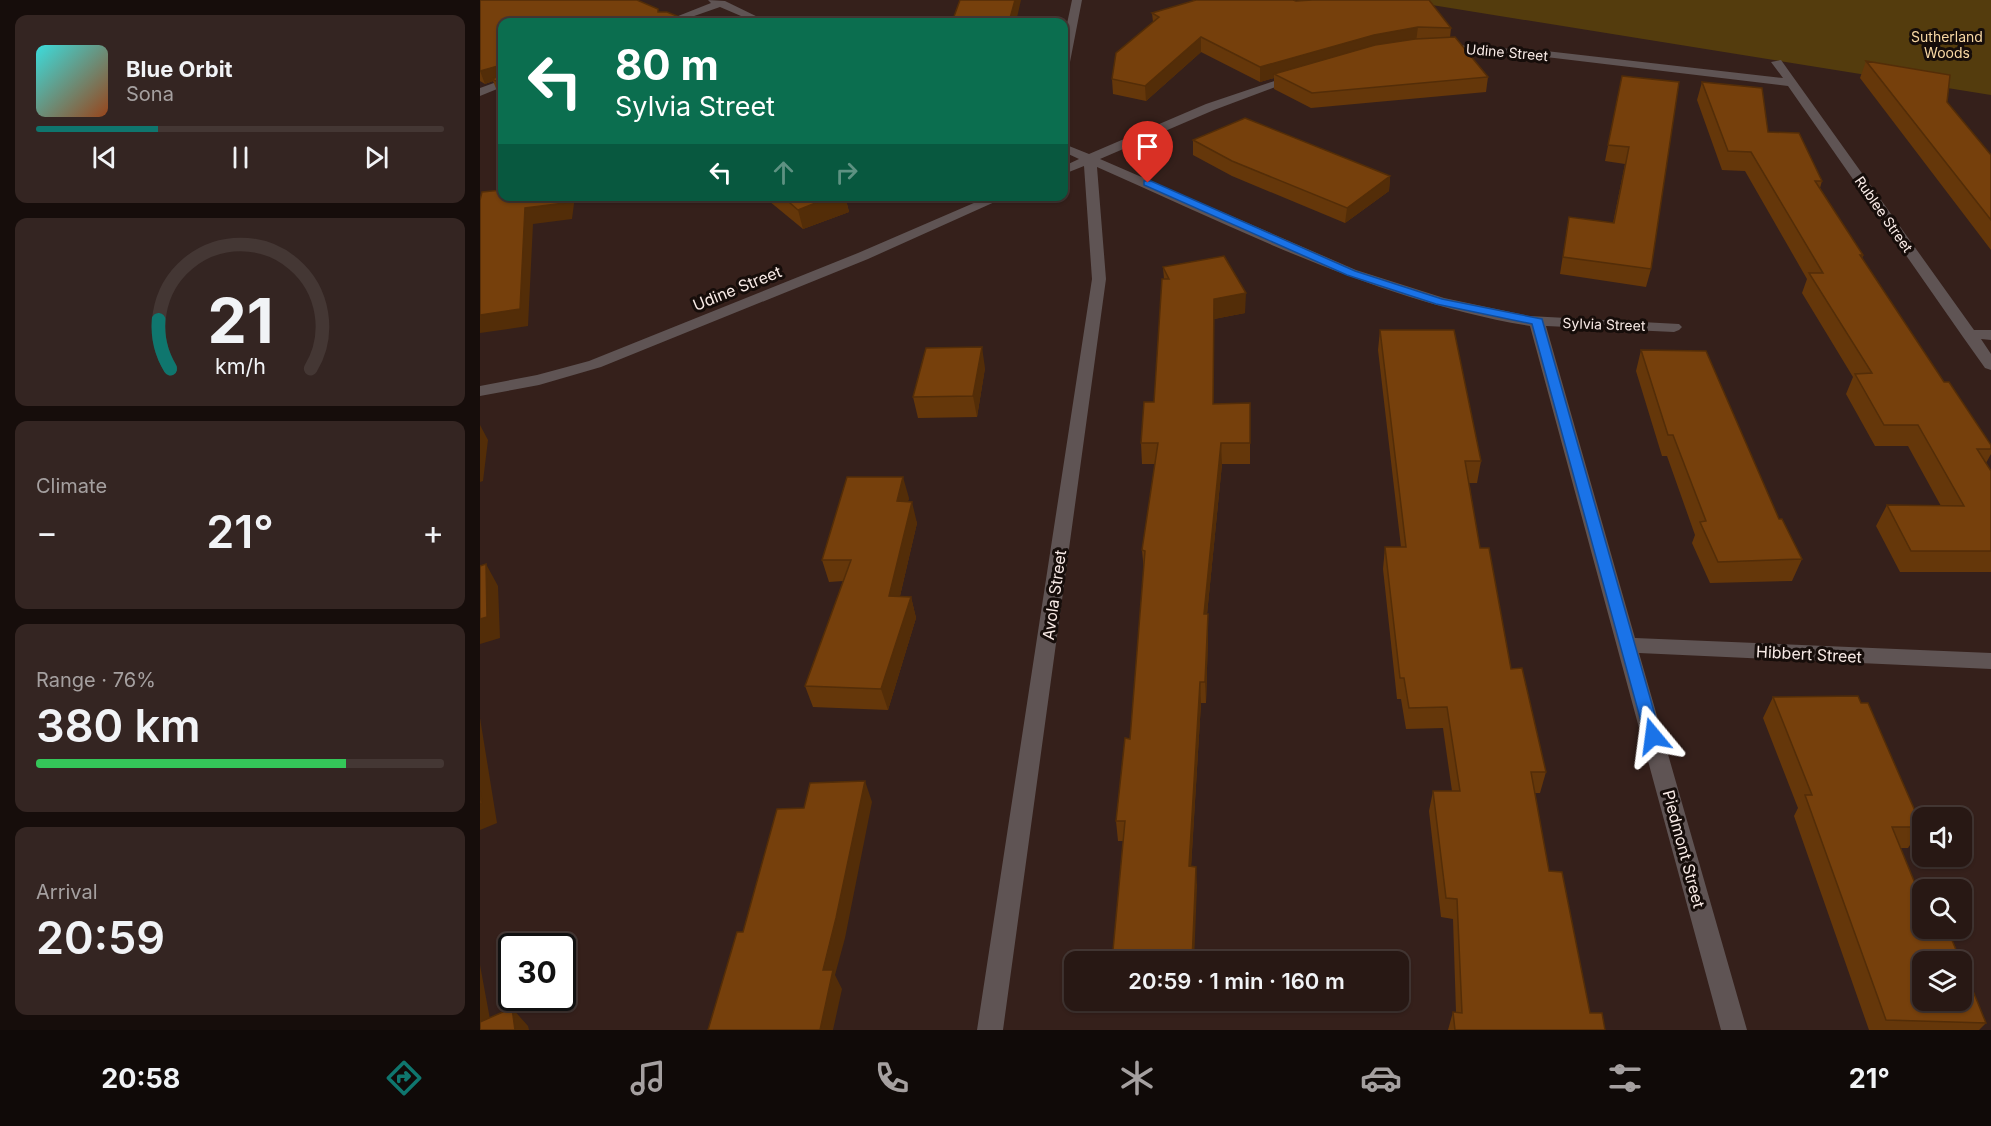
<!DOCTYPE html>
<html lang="en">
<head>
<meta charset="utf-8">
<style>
  :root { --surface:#281814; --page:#342522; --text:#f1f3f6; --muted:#a5a0a0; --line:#443734; --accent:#0f766e }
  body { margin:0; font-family:Inter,sans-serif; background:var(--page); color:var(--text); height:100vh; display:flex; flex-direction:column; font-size:22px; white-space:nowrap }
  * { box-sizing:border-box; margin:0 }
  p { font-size:20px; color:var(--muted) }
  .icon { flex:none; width:33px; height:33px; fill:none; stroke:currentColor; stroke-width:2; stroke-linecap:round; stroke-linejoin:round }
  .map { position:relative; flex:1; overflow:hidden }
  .details { display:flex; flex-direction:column; gap:15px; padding:15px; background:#160d0b; width:480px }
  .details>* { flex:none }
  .guide { position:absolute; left:18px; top:18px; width:570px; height:183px; border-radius:12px; box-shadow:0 2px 4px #0004,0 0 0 2px var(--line); background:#0b6e4f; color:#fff; overflow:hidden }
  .tools { position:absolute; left:1432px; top:807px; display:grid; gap:12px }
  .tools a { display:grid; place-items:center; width:60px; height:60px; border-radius:12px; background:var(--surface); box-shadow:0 2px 4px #0004,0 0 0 2px var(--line); font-size:30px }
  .speed { position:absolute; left:18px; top:933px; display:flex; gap:12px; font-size:30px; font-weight:700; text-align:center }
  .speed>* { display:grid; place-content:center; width:78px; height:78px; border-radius:50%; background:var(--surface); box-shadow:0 2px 4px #0004,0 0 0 2px var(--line); line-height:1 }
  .speed .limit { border:3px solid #111; border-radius:9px; background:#fff; color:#111 }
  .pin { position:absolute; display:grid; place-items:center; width:51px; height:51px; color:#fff; margin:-62px -26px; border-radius:50% 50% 50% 0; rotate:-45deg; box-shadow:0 0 6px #0007 }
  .pin .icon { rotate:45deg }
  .me { position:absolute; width:66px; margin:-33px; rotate:344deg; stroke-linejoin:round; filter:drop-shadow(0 0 4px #0008) }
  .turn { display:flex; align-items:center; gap:21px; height:126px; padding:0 18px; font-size:27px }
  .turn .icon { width:78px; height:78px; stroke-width:2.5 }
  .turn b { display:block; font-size:42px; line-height:51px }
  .lanes { display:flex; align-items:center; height:57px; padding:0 18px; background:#0003; justify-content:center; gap:30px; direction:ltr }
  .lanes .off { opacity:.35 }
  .big { font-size:45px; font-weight:600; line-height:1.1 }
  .details .widget { flex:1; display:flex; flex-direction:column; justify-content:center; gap:9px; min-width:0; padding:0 21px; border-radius:12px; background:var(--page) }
  .details .dial { align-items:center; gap:0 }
  .dial svg { height:156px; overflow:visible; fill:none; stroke:var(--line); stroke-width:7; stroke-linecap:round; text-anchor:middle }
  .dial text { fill:var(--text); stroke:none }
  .song { display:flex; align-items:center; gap:18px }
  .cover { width:72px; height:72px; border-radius:9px; background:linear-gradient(135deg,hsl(180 70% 55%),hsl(20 70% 35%)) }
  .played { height:6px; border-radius:3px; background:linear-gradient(90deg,var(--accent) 30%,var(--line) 30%) }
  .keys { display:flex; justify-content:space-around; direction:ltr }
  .heat { display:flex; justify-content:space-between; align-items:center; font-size:33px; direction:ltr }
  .charge { height:9px; border-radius:4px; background:linear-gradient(90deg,#34c759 76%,var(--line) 0) }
  .trip { position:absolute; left:584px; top:951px; width:345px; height:60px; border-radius:12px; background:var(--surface); box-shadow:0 2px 4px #0004,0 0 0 2px var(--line); font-weight:600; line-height:60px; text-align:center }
  .tab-bar { display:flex; height:96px; justify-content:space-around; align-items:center; background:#100a08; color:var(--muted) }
  .tab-bar .icon { width:42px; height:42px }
  .tab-bar .selected { color:var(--accent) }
  .tab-bar b { font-size:27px; color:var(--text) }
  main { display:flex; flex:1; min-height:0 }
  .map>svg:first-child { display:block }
</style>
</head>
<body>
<main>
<section class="details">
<div class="widget">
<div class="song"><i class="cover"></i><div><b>Blue Orbit</b><p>Sona</p></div></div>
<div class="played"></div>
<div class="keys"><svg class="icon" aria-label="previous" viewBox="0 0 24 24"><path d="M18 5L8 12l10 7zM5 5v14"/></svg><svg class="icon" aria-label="pause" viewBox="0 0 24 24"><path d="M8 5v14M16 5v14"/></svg><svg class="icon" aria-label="next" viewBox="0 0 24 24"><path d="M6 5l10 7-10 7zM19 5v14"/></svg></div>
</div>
<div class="widget dial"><svg viewBox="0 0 100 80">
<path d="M14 69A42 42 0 1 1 86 69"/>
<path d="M14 69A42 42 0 0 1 8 44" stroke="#0f766e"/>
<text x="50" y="56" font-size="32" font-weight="700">21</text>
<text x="50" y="72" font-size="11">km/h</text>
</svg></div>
<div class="widget"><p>Climate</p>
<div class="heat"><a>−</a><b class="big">21°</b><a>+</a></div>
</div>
<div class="widget"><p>Range · 76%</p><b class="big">380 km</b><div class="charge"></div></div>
<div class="widget"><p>Arrival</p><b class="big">20:59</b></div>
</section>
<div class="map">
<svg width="1511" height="1030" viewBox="0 0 1511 1030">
  <rect width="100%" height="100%" fill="#35201b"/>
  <path fill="#543c0d" d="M 921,0 L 1511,0 L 1511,95 Z"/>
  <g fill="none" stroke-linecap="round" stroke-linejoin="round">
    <path fill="#5f5454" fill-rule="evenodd" d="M 228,0 L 245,1 L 288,22 L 275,22 L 240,7 L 197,22 L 183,22 L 231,3 Z
      M 592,0 L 602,0 L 590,62 L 584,65 L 584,38 Z
      M 959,44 L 1066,51 L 1303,78 L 1291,62 L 1301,60 L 1494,330 L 1511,330 L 1511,340 L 1501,339 L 1511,354 L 1511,370 L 1505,368 L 1483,337 L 1308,86 L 1066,57 L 955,49 L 955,45 Z
      M 812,75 L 822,77 L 734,110 L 620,159 L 876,270 L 964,298 L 1049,316 L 1199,324 L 1202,327 L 1199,330 L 1194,332 L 1066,326 L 1155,638 L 1511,653 L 1511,669 L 1159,653 L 1267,1030 L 1241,1030 L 1050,326 C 897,301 758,229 617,167 L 626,279 L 523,1030 L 497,1030 L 612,279 L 604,166 L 584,174 L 584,166 L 599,159 L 584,152 L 584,144 L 609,154 L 726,104 Z
      M 22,80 L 22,87 L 0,96 L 0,88 Z
      M 510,196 L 528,196 L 388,259 L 121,367 L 59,385 L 0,396 L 0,386 L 57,375 L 109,361 L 378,253 Z"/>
  </g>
  <path fill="#65370a" d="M 0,0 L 22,22 L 22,94 L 17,91 L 13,81 L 5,84 L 0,81 Z
    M 816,1 L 971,28 L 970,38 L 1008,77 L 1006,92 L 831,108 L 794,89 L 794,78 L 780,82 L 721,52 L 666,101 L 633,94 L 632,79 L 673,22 L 672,13 Z
    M 1386,61 L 1467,102 L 1511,155 L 1511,250 L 1380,78 Z
    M 1142,76 L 1171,269 L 1166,287 L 1080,274 L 1089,217 L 1133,223 L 1145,164 L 1125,161 Z
    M 1222,82 L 1288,132 L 1342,181 L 1340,188 L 1383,255 L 1382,259 L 1464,382 L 1511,445 L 1511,454 L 1506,463 L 1511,471 L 1511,572 L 1420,572 L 1396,526 L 1407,505 L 1461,506 L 1428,446 L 1395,446 L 1366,394 L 1373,377 L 1322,293 L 1327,279 L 1265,171 L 1242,170 L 1217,100 Z
    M 713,140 L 910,176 L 909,191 L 865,223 L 752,176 L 713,155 Z
    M 288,196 L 365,196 L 369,212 L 323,229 L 289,201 Z
    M 683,267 L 765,313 L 734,319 L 733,404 L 770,443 L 770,464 L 742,464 L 727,614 L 728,614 L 728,635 L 726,703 L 721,703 L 711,866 L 717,886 L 643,841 L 638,841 L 636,821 L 650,739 L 664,572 L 662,550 L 675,464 L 662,464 L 661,443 L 674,402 L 684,279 Z
    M 900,330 L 1001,461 L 997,483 L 989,483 L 1000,548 L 1031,669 L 1066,772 L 1060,793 L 1055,793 L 1069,871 L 1110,1013 L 1125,1030 L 968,1030 L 973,1012 L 976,1012 L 973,919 L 961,917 L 949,811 L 953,791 L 972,791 L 963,728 L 926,729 L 921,699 L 917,699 L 903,569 L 905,547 L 921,547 L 898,350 Z
    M 1161,350 L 1299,519 L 1322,559 L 1312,581 L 1230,583 L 1212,543 L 1215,535 L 1187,456 L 1182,456 L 1156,371 Z
    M 505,368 L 497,417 L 438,418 L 433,397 Z
    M 429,498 L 428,501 L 437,523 L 420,596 L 431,597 L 436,618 L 408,710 L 333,707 L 325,686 L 363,581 L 349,582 L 342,560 Z
    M 1293,697 L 1442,827 L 1428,848 L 1420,848 L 1443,928 L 1506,1023 L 1499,1030 L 1389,1030 L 1314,816 L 1318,808 L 1283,718 Z"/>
  <path fill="#532d08" d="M 535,0 L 541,0 L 536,22 L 529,22 Z
    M 938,27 L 936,42 L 794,74 L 794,78 L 780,82 L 780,67 L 894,35 Z
    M 721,37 L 721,52 L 666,101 L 665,86 Z
    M 18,66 L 22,76 L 12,79 L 13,81 L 5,84 L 0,71 Z
    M 910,176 L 909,191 L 865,223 L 867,208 Z
    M 86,196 L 95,196 L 92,219 L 53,224 L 48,326 L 0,333 L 0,315 L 45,208 Z
    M 353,196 L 365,196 L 369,212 L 323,229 L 318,210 Z
    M 766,293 L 765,313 L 734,319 L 733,424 L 734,299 Z
    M 502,347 L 505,368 L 497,417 L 493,396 Z
    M 0,425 L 8,440 L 3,481 L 0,482 Z
    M 741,443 L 742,464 L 725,635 L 724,614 Z
    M 423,477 L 429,498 L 422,523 L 417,501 Z
    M 432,502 L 437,523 L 415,617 L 409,596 Z
    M 6,564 L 18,586 L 20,638 L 0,644 L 0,619 Z
    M 431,597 L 436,618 L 408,710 L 401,689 Z
    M 728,614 L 728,635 L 726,703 L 725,682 Z
    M 720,682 L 721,703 L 710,886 L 709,866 Z
    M 0,718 L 17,823 L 0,830 Z
    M 385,781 L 392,802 L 365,938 L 355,975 L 362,989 L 353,1030 L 340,1030 L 343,970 Z
    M 716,867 L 717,886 L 714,962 L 712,962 Z
    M 0,965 L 12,1030 L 0,1027 Z
    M 32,1008 L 48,1026 L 49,1030 L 35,1030 Z"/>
  <path fill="#76400c" stroke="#532d08" stroke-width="1.5" d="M 0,0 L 157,0 L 178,9 L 178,12 L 187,12 L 212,22 L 22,22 L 22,84 L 12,79 L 19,76 L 18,66 L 0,71 Z
    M 480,0 L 535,0 L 529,22 L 472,22 Z
    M 716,0 L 813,0 L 816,1 L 832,0 L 949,0 L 971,28 L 938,27 L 894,35 L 780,67 L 721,37 L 665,86 L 632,79 L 636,53 L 679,17 L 672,13 Z
    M 975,37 L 1008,77 L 832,93 L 794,74 L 895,45 L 935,39 Z
    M 1386,61 L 1470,75 L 1467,102 L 1511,155 L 1511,220 Z
    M 1142,76 L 1199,82 L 1171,269 L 1083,257 L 1089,217 L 1134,223 L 1149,147 L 1128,145 Z
    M 1222,82 L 1282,88 L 1288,132 L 1319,133 L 1342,181 L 1335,181 L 1383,255 L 1380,255 L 1464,382 L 1469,382 L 1511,445 L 1511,449 L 1497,449 L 1511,471 L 1511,551 L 1431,551 L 1407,505 L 1484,506 L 1438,425 L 1404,425 L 1375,374 L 1392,373 L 1329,273 L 1343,273 L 1271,152 L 1248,151 Z
    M 765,118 L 910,176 L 867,208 L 752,161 L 713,140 Z
    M 22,190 L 22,196 L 86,196 L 85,203 L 45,208 L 40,309 L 0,315 L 0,200 L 2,192 Z
    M 302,196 L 353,196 L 318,210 Z
    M 744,256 L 766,293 L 734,299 L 733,404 L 770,403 L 770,443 L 741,443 L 724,614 L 728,614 L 725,682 L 720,682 L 709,866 L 716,867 L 712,962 L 632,961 L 645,821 L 636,821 L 645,738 L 650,739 L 665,551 L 662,550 L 678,443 L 661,443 L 664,402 L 674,402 L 682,279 L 689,279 L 683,267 Z
    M 900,330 L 974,330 L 1001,461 L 985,461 L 1000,548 L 1009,548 L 1031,669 L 1042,668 L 1066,772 L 1051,772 L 1069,871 L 1082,872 L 1110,1013 L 1122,1013 L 1125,1030 L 975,1030 L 973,1012 L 982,1013 L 977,899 L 966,898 L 953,791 L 980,791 L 967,707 L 929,708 L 924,678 L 920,678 L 905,547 L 926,547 Z
    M 502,347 L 493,396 L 433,397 L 446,348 Z
    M 1161,350 L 1226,351 L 1299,519 L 1302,519 L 1322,559 L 1238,562 L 1220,522 L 1226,521 L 1193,435 L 1188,435 Z
    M 367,477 L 423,477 L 417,501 L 432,502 L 409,596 L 431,597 L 401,689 L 325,686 L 371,560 L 342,560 Z
    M 6,564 L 7,617 L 0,619 L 0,566 Z
    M 1378,696 L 1381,703 L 1388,703 L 1442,827 L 1412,827 L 1443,903 L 1443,928 L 1467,928 L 1481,962 L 1443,962 L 1443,1000 L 1482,1000 L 1482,964 L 1506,1023 L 1406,1020 L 1325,795 L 1332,795 L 1293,697 Z
    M 385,781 L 356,918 L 343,970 L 353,970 L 340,1030 L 228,1030 L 257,932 L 263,932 L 297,809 L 324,808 L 330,783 Z
    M 0,790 L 2,803 L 0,804 Z
    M 32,1008 L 35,1030 L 0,1030 L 0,1022 Z"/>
  <path fill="#1a73e8" stroke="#114b97" stroke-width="1.5" d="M 664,181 L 671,181 L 875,271 L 962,299 L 1062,319 L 1181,736 L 1178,740 L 1167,740 L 1165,736 L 1052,324 L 956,304 L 867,275 L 664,185 Z"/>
  <g text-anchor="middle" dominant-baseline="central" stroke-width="6" stroke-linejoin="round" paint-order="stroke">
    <g font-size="14" fill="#f9d9a5" stroke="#160d0a">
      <text x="1467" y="36">Sutherland<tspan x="1467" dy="16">Woods</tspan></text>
    </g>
    <g font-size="14" fill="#f9ebe7" stroke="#160d0a">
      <text transform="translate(1027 52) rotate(5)">Udine Street</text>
      <text transform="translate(1404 214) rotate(55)">Rublee Street</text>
      <text transform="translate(1124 324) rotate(2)">Sylvia Street</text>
    </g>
    <g font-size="16" fill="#f9ebe7" stroke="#160d0a">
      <text transform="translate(257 288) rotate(-22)">Udine Street</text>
      <text transform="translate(574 595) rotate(-82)">Avola Street</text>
      <text transform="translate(1329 654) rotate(3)">Hibbert Street</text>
      <text transform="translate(1204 849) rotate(75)">Piedmont Street</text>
    </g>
  </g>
</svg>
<div class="tools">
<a><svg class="icon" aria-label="sound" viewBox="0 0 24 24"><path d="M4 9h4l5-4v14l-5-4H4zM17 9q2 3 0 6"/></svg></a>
<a><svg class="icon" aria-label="search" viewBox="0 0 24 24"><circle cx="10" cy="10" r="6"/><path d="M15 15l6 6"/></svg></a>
<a><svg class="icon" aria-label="layers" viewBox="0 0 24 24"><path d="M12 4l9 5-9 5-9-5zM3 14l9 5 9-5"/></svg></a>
</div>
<div class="speed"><div class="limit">30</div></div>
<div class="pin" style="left:668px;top:183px;background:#d93025"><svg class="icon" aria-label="arrive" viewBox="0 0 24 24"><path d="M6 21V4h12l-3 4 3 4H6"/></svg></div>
<svg class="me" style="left:1173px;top:736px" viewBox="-20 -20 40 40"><path d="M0-17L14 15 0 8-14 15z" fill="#1a73e8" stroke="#fff" stroke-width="4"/></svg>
<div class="trip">20:59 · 1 min · 160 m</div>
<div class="guide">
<div class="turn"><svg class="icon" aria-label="left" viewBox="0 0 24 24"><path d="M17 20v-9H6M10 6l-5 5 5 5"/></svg><div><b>80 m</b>Sylvia Street</div></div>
<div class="lanes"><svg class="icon" aria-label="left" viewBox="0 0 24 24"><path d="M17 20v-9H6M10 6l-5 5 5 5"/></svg><svg class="icon off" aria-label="ahead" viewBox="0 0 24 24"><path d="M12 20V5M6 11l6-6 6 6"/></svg><svg class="icon off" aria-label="right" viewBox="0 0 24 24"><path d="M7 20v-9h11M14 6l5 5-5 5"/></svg></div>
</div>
</div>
</main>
<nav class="tab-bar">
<b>20:58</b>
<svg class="icon selected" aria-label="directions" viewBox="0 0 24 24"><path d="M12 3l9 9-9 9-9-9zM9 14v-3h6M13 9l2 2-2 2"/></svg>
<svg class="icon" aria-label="music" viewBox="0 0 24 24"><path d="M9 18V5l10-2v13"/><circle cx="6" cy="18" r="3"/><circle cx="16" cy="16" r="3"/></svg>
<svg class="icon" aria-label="phone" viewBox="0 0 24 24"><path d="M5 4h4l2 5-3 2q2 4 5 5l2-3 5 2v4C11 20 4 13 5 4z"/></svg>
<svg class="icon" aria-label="climate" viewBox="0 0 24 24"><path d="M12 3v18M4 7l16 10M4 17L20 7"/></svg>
<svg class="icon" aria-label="car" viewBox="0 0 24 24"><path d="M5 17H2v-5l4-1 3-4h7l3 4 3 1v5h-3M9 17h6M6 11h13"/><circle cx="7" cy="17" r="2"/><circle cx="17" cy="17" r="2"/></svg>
<svg class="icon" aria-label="filters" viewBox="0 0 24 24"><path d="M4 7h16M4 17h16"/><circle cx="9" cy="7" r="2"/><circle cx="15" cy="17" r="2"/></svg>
<b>21°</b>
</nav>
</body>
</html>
